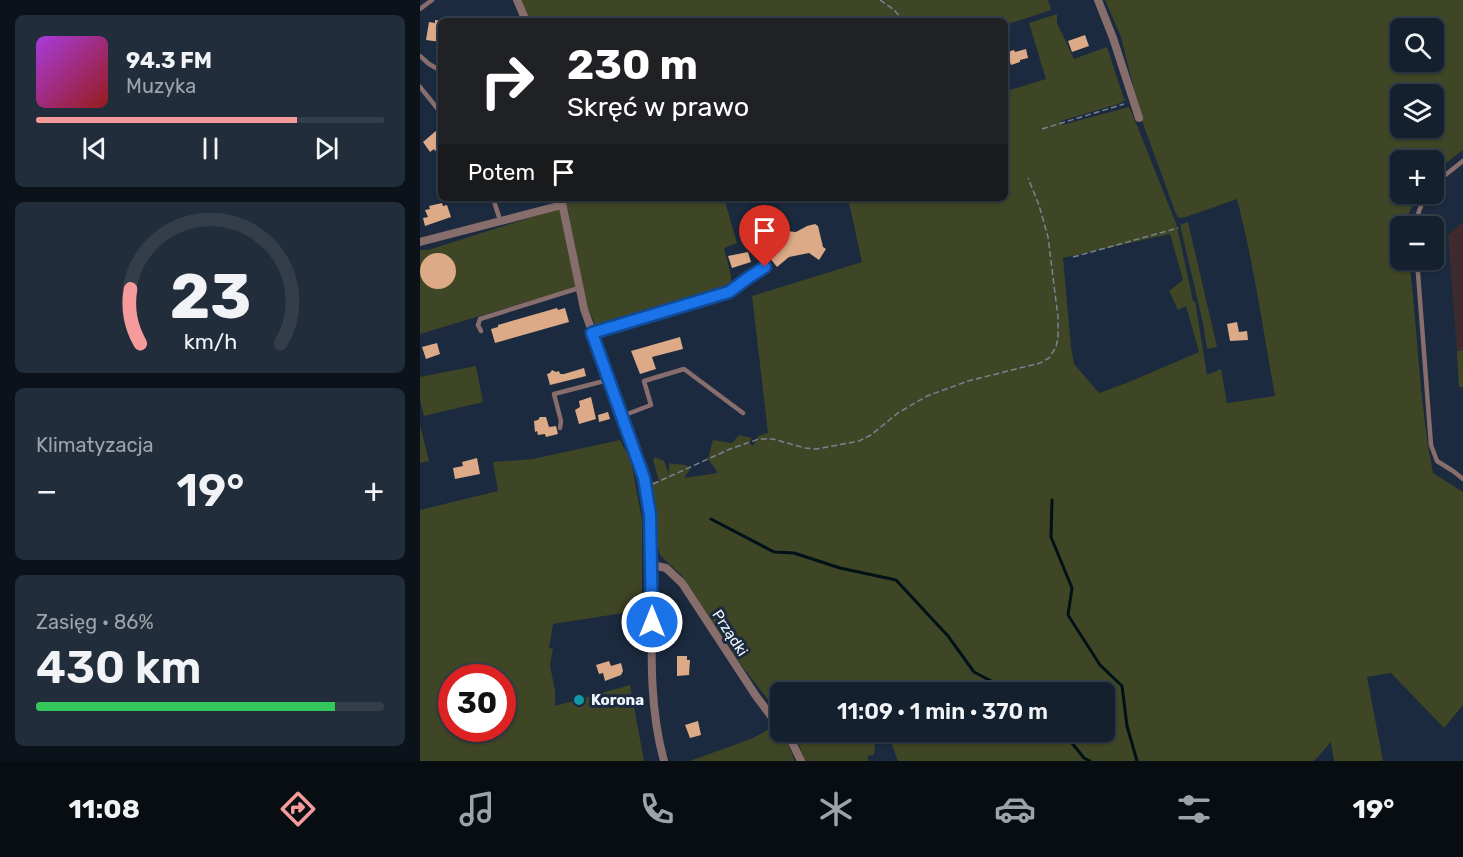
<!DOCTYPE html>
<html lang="pl">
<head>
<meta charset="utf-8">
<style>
  :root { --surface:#14202e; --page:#212d3a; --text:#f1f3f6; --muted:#9da3aa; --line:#333e4a; --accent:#f59b9b }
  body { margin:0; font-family:Rubik,sans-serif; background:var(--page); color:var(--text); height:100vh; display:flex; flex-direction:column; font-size:22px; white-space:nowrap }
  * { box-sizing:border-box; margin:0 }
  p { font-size:20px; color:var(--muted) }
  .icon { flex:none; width:33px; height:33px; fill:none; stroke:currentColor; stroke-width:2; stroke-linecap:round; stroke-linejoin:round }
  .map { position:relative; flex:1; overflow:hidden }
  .details { display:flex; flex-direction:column; gap:15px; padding:15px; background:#0b1219; width:420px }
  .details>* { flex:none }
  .hud { position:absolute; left:18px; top:18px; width:570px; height:183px; border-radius:9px; box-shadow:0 2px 4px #0004,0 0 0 2px var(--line); background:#202124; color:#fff; overflow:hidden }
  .tools { position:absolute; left:970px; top:18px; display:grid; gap:12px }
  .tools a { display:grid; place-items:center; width:54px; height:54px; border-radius:9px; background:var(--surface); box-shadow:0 2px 4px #0004,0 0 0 2px var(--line); font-size:30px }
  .speed { position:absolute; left:18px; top:664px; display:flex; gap:12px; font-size:30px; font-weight:700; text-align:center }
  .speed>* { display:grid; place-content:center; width:78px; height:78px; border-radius:50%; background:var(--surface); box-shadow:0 2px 4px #0004,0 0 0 2px var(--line); line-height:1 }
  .speed .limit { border:9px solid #d22; background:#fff; color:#111 }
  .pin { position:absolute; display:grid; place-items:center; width:51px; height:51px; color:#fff; margin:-62px -26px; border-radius:50% 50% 50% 0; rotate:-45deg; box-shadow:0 0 6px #0007 }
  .pin .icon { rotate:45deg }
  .me { position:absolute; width:66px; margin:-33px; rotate:0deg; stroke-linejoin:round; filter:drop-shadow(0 0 4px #0008) }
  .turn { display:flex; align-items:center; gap:21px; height:126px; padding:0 30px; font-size:27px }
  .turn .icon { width:78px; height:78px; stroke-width:2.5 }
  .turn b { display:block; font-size:42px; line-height:51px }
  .then { display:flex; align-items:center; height:57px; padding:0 30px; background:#0003; gap:12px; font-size:22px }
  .big { font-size:45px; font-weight:600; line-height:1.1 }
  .details .tile { flex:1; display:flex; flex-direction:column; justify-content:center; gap:9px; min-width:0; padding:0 21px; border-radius:9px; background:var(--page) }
  .details .dial { align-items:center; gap:0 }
  .dial svg { height:156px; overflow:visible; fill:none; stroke:var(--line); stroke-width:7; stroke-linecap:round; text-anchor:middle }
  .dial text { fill:var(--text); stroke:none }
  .song { display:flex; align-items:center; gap:18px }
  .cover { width:72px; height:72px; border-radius:9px; background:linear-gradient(135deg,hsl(280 70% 55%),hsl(0 70% 35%)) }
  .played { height:6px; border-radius:3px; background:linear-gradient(90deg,var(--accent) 75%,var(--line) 75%) }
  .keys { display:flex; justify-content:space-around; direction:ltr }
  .heat { display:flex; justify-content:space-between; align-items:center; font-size:33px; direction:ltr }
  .charge { height:9px; border-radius:4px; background:linear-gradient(90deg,#34c759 86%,var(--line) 0) }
  .trip { position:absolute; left:350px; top:682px; width:345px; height:60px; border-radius:9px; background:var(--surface); box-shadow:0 2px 4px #0004,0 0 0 2px var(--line); font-weight:600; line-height:60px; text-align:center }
  .menu { display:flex; height:96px; justify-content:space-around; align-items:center; background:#080d12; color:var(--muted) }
  .menu .icon { width:42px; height:42px }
  .menu .selected { color:var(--accent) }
  .menu b { font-size:27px; color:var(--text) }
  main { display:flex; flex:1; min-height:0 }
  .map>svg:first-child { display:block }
</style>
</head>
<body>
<main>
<section class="details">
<div class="tile">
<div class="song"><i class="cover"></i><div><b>94.3 FM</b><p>Muzyka</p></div></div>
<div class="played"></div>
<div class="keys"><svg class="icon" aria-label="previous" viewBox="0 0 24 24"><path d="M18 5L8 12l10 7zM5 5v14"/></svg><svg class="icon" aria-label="pause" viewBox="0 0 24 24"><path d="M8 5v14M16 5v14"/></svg><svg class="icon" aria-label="next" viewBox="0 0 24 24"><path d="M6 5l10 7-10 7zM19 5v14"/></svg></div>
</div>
<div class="tile dial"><svg viewBox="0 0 100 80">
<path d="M14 69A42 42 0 1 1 86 69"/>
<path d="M14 69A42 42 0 0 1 9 41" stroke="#f59b9b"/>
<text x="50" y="56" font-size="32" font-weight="700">23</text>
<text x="50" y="72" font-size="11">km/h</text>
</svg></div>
<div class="tile"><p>Klimatyzacja</p>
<div class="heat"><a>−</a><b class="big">19°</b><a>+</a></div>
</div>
<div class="tile"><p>Zasięg · 86%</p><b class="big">430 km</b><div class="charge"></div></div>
</section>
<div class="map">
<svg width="1043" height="761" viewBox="0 0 1043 761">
  <rect width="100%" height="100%" fill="#1b2a3e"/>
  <path fill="#3f2b2d" d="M 1043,222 L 1043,350 L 1037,351 L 1028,235 Z"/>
  <path fill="#3f4625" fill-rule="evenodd" d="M 97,0 L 628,0 L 631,10 L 585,25 L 585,21 L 106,21 Z
    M 685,0 L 1043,0 L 1043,150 L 1014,172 L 1014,160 L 981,160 L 981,194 L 997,194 L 988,216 L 987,226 L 981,226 L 981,260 L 989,260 C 998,331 999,403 1013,473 L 1043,492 L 1043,705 L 1024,728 L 971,673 L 947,677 L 963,761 L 914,761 L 911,742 L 894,761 L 478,761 L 469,737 L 455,743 L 454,755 L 447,756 L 449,761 L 385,761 L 374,732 L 684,732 L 684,693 L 360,693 L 360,715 L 318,661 L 261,575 L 240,555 L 236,538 L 230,482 L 239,481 L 233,460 L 235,457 L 244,461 L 249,474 L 249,463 C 256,465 265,463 271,468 L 264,478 L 298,473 L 288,459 L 293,440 L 312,443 L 319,435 L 332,438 L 329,443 L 333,446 L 338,436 L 348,433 L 332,296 L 442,262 L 428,198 L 585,198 L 585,82 L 590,90 L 626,79 L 609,23 L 637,14 L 637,23 L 654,59 L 687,47 L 704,99 L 707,99 L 698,104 L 641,121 L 642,125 L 709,107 L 712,113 L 757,226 L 773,301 L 775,301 L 787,375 L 801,369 L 807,403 L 855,396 C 843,330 834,264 817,199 L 766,217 L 759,218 L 756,214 L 721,118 L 701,37 ZM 981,28 L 1014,28 L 1014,62 L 981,62 ZM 981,94 L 1014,94 L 1014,128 L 981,128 ZM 750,234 L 763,280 L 749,291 L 758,310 L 766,306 L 779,352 L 709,382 L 679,393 L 654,364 L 651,347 L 643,258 Z
    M 141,198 L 304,198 L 317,243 L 304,248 L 311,276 L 311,283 L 306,291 L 176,327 L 157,282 Z
    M 140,208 L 156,287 L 0,334 L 0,250 L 8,250 Z
    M 768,222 L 797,347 L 787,349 L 783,323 L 760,225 Z
    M 1043,350 L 1043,387 L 1039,387 L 1037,356 L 1037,351 Z
    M 56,366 L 63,402 L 4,416 L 0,400 L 0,377 Z
    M 0,425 L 9,461 L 0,463 Z
    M 200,440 L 211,461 L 222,519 L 222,610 L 133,624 L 129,648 L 133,649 L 130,665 L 135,691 L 135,706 L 210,685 L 224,761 L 0,761 L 0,510 L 78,491 L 73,462 L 113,459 ZM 32,678 L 82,678 L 82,729 L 32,729 Z
    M 355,726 L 367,742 L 375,761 L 270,761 L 333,738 Z"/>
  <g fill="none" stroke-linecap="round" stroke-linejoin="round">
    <path stroke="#001118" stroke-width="3" d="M 632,500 L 631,537 L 652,588 L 648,615 L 680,665 L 702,686 L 707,726 L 717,761
      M 291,519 L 354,552 L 374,553 L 420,568 L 476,580 L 528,636 L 554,672 L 594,693
      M 643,732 L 664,758 L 670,761"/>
  </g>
  <path fill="#ddaa87" d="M 15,20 L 22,21 L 21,42 L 6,40 L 9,22 L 15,23 Z
    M 665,35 L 669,46 L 652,52 L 648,41 Z
    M 606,49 L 608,58 L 600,60 L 600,62 L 591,65 L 587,52 L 594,50 L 595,52 Z
    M 17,130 L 21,136 L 21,147 L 15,151 L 14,149 L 10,152 L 3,142 Z
    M 22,203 L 23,206 L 27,205 L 31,217 L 5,226 L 3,218 L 8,217 L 5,210 L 10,209 L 9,206 Z
    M 395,224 L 398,226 L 403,247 L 406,249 L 399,260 L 389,253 L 369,257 L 357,267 L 349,257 L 358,249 L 355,240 L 361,239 L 361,234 L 365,231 L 376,232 L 387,226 Z
    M 328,252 L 331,262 L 312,268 L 308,256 Z
    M0 271a18 18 0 1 1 36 0a18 18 0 1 1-36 0Z
    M 137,308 L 138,310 L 145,308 L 149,322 L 75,343 L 71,329 L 78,327 L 78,325 Z
    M 817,322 L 819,332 L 827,331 L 828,340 L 810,341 L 807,324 Z
    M 260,337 L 263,349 L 232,357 L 236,369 L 220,374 L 211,351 Z
    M 17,343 L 20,354 L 6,359 L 2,347 Z
    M 164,368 L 166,376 L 130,385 L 127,374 L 130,373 L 132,370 L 136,372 L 139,371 L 140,374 L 144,374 Z
    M 171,397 L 176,419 L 159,424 L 155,410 L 160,407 L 159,401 Z
    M 188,412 L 190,419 L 179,422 L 178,415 Z
    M 120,417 L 126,417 L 129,427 L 136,426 L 138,434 L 126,437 L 125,434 L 118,435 L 117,431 L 115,432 L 114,421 L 118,420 Z
    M 57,458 L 60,474 L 35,479 L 33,468 L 43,466 L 42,462 Z
    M 257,656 L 267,656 L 267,660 L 270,660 L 269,675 L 257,676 Z
    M 189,661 L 191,666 L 201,663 L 203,671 L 201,675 L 185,681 L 183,673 L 179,674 L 176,665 Z
    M 278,721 L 281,735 L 270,738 L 265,725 Z"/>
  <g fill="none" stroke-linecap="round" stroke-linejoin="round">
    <path stroke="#788392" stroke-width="1.5" stroke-dasharray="6 3" stroke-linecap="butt" d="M 460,0 L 473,9 L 484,21
      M 622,129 L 704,104
      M 653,257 L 758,228
      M 233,484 L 310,449 L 339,439 L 353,439 L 385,448 L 397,449 L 439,441 L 451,435 L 478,413 L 507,396 L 548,381 L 620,363 L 629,358 L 636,347 L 638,337 L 638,317 L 628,237 L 619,205 L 608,178"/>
    <path stroke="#886d6d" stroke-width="4.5" d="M 0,9 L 12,0
      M 0,56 L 9,64 L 21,71
      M 0,87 L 21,113
      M 1014,184 L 1043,161
      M 73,198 L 80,220
      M 996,226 L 999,211 L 1006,194
      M 997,260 L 1011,445 L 1017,461 L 1033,471 L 1043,479
      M 61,331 L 58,325 L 60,319 L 159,288
      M 172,334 L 310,292 L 328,277 L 345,267
      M 202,416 L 231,405 L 224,381 L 264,369 L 323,413
      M 140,428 L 141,421 L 134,394 L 188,380"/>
    <path stroke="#886d6d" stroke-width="8" d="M 97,0 L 106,21
      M 678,0 L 693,38 L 719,118
      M 141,198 L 164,309 L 224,478 C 226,490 229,502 230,514 C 232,526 231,539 232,551 C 234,621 225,693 244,761
      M 0,242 L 142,205
      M 232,565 L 246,568 L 262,583 L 336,696 L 351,716 L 360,724
      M 367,732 L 381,761"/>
  </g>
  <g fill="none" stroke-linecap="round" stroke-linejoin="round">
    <g stroke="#114b97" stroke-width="15">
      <path id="route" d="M 232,622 L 230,515 L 224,478 L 172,333 L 309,292 L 328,278 L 345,267"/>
    </g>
    <use href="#route" stroke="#1a73e8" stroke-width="10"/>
  </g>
  <circle fill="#0f9aa8" stroke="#1b2a3e" stroke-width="2" cx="159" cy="700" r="6"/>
  <g text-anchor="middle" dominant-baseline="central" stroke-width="6" stroke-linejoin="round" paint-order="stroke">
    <g font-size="15" fill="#f0f6fe" stroke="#1b2a3e">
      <text transform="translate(310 633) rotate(57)">Prządki</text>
    </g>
    <g font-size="15" font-weight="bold" fill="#f0f6fe" stroke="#1b2a3e" text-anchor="start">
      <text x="171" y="700">Korona</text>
    </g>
  </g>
</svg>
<div class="tools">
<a><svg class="icon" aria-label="search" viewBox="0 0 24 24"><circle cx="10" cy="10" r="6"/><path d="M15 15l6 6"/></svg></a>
<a><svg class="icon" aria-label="layers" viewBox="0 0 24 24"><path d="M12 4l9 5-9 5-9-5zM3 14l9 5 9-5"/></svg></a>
<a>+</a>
<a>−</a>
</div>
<div class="speed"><div class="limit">30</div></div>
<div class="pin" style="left:345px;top:267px;background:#d93025"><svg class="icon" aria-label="arrive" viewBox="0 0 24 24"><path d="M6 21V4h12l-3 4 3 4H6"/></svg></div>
<svg class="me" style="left:232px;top:622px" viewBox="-20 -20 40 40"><circle r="17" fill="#1a73e8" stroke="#fff" stroke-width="3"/><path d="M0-11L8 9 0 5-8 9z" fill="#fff"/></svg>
<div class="trip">11:09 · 1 min · 370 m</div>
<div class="hud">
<div class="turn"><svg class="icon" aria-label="right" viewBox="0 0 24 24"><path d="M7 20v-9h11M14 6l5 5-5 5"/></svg><div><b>230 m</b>Skręć w prawo</div></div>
<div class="then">Potem<svg class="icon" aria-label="arrive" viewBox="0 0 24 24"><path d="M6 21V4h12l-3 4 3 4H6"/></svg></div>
</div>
</div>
</main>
<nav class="menu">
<b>11:08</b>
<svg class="icon selected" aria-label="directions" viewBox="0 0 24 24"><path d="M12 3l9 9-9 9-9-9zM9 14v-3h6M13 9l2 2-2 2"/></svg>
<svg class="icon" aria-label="music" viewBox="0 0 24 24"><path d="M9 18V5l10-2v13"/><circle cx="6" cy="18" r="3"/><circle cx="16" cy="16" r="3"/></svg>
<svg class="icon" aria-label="phone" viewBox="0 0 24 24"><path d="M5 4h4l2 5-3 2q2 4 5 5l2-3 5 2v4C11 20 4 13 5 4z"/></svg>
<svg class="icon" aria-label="climate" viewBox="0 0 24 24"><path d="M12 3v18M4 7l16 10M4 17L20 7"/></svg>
<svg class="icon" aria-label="car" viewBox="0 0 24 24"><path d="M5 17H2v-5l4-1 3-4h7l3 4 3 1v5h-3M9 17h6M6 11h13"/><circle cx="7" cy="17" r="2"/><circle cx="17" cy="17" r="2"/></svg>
<svg class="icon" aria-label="filters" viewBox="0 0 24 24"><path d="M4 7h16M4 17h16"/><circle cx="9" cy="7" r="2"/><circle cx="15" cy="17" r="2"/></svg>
<b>19°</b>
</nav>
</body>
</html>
